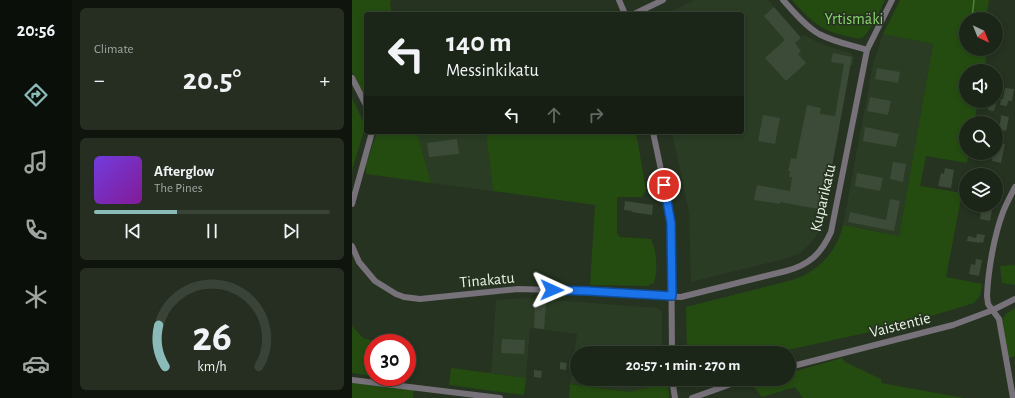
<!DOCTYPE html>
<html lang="en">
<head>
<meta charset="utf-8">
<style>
  :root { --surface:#1c2618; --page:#252e21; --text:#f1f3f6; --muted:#a0a5a2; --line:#3a4337; --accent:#8bbbb9 }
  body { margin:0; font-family:"Alegreya Sans",sans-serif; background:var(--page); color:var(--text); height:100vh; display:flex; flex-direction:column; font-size:15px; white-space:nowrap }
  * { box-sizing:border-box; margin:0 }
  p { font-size:13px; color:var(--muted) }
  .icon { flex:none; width:22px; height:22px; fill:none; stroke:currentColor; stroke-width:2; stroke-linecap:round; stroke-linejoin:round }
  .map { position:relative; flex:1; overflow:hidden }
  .sheet { display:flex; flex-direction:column; gap:8px; padding:8px; background:#0f150d; width:280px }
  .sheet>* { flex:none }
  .guide { position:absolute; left:12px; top:12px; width:380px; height:122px; border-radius:4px; box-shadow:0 2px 6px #0003,0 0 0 1px var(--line); background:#1c2618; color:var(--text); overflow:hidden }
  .needle { width:26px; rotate:137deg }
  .buttons { position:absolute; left:607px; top:12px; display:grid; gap:8px }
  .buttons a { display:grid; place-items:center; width:44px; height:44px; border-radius:50%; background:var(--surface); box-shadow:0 2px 6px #0003,0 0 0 1px var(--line); font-size:20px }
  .speed { position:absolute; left:12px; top:334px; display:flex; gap:8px; font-size:20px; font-weight:700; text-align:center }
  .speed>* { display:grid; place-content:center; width:52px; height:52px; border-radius:50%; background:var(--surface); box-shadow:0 2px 6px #0003,0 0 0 1px var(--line); line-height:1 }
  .speed .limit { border:6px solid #d22; background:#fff; color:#111 }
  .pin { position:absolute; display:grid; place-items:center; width:34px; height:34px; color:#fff; margin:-17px; border:2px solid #fff; border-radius:50%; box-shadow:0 1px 4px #0007 }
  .me { position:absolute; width:44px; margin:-22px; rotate:91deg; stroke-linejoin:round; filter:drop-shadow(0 0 3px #0008) }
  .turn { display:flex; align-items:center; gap:14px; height:84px; padding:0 16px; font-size:18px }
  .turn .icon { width:52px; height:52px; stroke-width:2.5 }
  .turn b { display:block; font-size:28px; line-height:34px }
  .lanes { display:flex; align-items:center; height:38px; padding:0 16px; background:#0003; justify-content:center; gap:20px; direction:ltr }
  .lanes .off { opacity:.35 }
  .big { font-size:30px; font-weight:600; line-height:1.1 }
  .sheet .tile { flex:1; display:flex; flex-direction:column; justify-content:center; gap:6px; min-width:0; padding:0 14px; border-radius:6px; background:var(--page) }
  .sheet .dial { align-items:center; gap:0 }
  .dial svg { height:104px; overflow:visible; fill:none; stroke:var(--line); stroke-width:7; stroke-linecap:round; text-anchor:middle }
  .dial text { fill:var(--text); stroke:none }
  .song { display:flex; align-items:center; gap:12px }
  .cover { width:48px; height:48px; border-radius:6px; background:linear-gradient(135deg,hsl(260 70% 55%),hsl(290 70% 35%)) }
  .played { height:4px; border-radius:2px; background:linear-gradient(90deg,var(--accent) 35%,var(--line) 35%) }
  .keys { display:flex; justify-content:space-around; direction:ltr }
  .heat { display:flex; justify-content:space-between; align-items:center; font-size:22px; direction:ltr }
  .trip { position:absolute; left:218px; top:346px; width:226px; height:40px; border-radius:20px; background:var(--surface); box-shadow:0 2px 6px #0003,0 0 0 1px var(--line); font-weight:600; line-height:40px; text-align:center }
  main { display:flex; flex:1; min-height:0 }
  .dock { display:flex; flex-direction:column; width:72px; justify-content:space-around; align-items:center; background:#0b0f0a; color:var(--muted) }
  .dock .icon { width:28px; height:28px }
  .dock .current { color:var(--accent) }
  .dock b { font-size:18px; color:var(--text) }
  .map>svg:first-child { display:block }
</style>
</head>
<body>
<main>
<nav class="dock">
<b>20:56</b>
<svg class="icon current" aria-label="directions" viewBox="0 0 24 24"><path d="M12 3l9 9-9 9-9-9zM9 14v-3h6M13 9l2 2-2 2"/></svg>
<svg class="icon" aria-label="music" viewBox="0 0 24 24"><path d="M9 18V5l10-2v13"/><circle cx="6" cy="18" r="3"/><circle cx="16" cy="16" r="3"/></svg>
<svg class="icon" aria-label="phone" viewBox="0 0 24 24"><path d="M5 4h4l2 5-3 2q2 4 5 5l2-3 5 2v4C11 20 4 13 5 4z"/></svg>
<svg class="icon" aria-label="climate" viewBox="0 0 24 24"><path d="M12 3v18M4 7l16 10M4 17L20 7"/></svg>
<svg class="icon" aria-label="car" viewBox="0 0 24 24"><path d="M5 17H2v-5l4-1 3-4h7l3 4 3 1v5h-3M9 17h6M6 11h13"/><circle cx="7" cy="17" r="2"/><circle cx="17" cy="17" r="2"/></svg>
</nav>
<section class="sheet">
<div class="tile"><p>Climate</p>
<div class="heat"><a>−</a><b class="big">20.5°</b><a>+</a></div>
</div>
<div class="tile">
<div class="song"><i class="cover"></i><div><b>Afterglow</b><p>The Pines</p></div></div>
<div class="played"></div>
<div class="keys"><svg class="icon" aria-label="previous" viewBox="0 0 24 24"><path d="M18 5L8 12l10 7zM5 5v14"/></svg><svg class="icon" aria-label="pause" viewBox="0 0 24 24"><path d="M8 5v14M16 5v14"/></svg><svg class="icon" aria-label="next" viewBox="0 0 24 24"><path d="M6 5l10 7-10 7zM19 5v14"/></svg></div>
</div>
<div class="tile dial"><svg viewBox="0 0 100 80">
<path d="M14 69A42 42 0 1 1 86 69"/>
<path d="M14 69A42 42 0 0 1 9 37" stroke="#8bbbb9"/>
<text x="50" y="56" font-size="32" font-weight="700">26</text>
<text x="50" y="72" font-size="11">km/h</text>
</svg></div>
</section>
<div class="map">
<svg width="663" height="398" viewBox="0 0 663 398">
  <rect width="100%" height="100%" fill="#253320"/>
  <path fill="#2a3c24" d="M 343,0 L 416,0 L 449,37 L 452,35 L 469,44 L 499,53 L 502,58 L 501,65 L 498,66 L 472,213 L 470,215 L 466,232 L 463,238 L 455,247 L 448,253 L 436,258 L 339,282 L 337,213 L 320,132 L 390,132 L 390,14 L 313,14 Z
    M 531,34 L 581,44 L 547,236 L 491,225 L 521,64 Z
    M 65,132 L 134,132 L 141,191 L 79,183 Z
    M 159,299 L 173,298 L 307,308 L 310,312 L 310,353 L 225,353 L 225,379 L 310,379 L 310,384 L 278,392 L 218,384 L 225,334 L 178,328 L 174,378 L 139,373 L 144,300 Z"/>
  <path fill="#244c11" d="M 0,0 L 39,0 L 38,5 L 40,14 L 14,14 L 14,99 L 0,72 Z
    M 440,0 L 533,0 C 529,9 518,32 511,37 C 507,40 502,38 499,37 C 470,32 459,21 440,0 Z
    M 548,0 L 637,0 L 634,19 L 614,19 L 614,49 L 629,49 L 629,52 L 635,54 L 632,71 L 614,71 L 614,101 L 626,101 L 622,123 L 614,123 L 614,153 L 617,153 L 615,163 L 574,156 L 568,186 L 610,193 L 594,277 L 630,284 L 628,296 L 622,303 L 550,325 L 422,353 L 335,353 L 334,307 L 440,280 C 466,272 485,252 491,225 L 547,236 L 581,44 L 531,34 Z
    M 0,98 L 11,121 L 12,131 L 0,170 Z
    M 25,132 L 65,132 L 79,183 L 14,174 L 14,165 Z
    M 134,132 L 284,132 L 294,190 L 290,197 L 267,197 L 265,198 L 265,233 L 268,237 L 299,239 C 305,252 306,269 302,283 L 295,286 L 238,285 L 243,205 L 141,191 Z
    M 663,265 L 663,285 L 650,283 L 648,266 Z
    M 663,308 L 663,356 L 656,359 L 649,321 L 654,314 Z
    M 0,326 L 11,338 L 26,342 L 21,343 L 21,376 L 0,373 Z
    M 490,358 L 493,362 L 529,379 L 529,383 L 612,398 L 451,398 L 443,387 L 410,397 L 399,383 L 415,379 L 437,379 L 437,373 Z
    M 99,368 L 174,378 L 172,395 L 97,385 Z
    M 0,383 L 62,390 L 61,398 L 0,398 Z
    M 218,384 L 278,392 L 310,384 L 316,384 L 317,397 L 316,398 L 217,398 Z"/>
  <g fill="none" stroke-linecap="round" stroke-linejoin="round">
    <path stroke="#4c8534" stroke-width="1.5" d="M 620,19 L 622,0"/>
  </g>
  <path fill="#3c4b37" d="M 422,7 L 449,38 L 443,43 L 449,51 L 446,54 L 454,63 L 434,81 L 413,58 L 433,40 L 412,16 Z
    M 481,53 L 500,57 L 472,210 L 428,202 L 428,204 L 402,200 L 405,185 L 438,191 L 440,177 L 437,177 L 438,171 L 436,171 L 439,158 L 444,159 L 455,105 L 469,108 L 468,114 L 483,116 L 492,64 L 479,62 Z
    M 525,68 L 548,72 L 546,83 L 523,79 Z
    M 653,88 L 662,89 L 660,101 L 656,101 L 655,106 L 648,105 L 649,99 L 651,99 Z
    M 518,97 L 539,101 L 536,115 L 515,111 Z
    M 638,103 L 644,104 L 642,111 L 636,110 Z
    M 411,115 L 428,118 L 423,144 L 406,141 Z
    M 649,115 L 657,117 L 654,131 L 644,129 L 644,124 L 648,124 Z
    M 513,127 L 547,134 L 544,147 L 511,141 Z
    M 105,139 L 107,154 L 77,157 L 75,143 Z
    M 644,142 L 653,144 L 649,163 L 640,161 L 641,153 L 644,153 Z
    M 541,162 L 554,164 L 551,182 L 538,179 Z
    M 593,168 L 602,170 L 599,188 L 586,186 L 589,173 L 592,174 Z
    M 505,173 L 531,178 L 528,191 L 503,186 Z
    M 538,199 L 548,201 L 542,231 L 496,222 L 498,212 L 534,220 Z
    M 273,201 L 301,205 L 300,215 L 279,212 L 280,211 L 272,210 Z
    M 635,205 L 641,205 L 638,221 L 628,219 L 629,210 L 634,211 Z
    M 625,234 L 633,235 L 631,243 L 628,242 L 628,243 L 615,241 L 616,236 L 624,238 Z
    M 624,259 L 630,260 L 627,276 L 617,274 L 619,264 L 623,265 Z
    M 183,303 L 194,304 L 192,329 L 182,328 Z
    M 150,339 L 173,340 L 172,354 L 149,353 Z
    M 208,362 L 215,363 L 214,370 L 208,369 Z
    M 182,370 L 190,371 L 189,378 L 182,377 Z"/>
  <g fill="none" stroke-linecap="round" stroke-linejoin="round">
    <path stroke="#77717a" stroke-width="6" d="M 267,0 L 273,14
      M 431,0 C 442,12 453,26 467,34 C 482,42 499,45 515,50
      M 282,14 L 311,0
      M 0,78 L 14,105
      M 301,132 L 317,208 L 319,223 L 320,353
      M 0,204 L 20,132
      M 0,246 L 7,262 L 23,281 L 44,294 L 52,297 L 68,299 L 166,289 L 236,291 L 329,297 L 434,271 C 457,265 469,254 479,232 L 515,50 L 540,0
      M 437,367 L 601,325 L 641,310 L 663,299
      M 320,379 L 323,398
      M 0,380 L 148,398
      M 340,398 L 393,379
      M 661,398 L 647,319 L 636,304 L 635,296 C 636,271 642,236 651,212 C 654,204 659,195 663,187"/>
  </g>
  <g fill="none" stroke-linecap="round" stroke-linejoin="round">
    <g stroke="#114b97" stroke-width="10">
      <path id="route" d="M 200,290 L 236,291 L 320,296 L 319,223 L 312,185"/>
    </g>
    <use href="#route" stroke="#1a73e8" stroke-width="7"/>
  </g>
  <g text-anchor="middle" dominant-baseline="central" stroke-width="3.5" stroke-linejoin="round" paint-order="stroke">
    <g font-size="16" fill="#8ad56b" stroke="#253320">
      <text x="502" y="19">Yrtismäki</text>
    </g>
    <g font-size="16" fill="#eaf3e6" stroke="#253320">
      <text transform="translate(471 198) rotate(-77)">Kuparikatu</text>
      <text transform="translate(135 280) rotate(-5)">Tinakatu</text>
      <text transform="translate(548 325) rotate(-14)">Vaistentie</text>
    </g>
  </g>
</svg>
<div class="buttons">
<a><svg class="needle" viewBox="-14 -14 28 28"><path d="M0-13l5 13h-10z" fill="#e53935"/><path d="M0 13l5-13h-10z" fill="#a0a5a2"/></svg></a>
<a><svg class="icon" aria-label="sound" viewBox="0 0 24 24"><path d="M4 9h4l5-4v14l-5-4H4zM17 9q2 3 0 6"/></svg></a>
<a><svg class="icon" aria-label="search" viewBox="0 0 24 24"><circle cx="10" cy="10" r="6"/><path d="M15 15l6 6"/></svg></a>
<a><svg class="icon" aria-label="layers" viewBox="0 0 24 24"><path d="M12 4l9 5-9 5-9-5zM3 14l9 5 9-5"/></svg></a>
</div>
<div class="speed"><div class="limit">30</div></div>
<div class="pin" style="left:312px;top:185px;background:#d93025"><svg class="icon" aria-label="arrive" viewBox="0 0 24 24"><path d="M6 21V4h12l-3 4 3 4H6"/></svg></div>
<svg class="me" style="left:200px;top:290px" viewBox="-20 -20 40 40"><path d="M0-17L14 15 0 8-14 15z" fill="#1a73e8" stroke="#fff" stroke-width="4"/></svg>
<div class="trip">20:57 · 1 min · 270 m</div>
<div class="guide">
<div class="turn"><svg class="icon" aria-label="left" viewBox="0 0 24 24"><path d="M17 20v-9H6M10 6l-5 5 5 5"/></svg><div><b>140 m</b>Messinkikatu</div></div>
<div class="lanes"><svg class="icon" aria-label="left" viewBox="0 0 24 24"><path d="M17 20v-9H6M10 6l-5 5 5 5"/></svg><svg class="icon off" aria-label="ahead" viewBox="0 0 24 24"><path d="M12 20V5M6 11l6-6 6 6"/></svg><svg class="icon off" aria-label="right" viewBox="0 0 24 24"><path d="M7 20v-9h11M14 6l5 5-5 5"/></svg></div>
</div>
</div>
</main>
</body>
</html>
